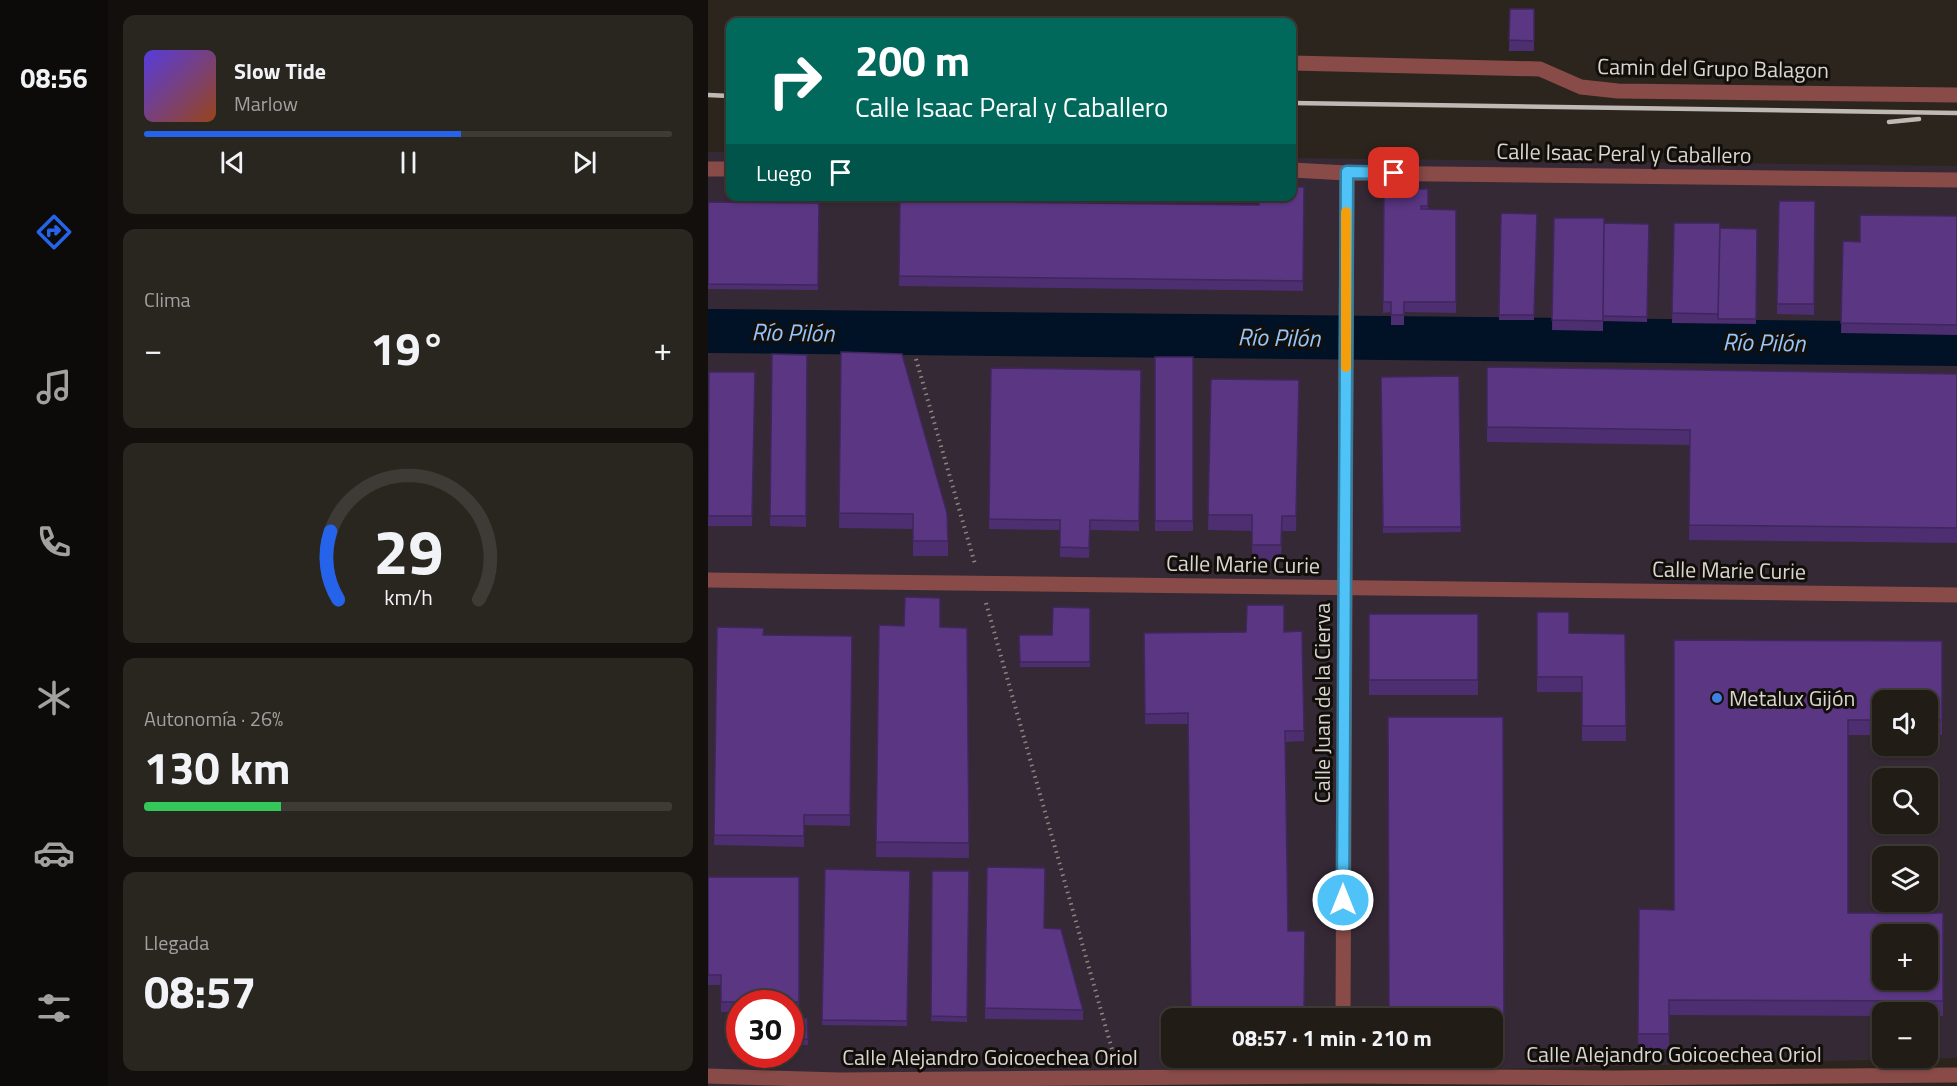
<!DOCTYPE html>
<html lang="es">
<head>
<meta charset="utf-8">
<style>
  :root { --surface:#211c16; --page:#29251f; --text:#f1f3f6; --muted:#a2a1a1; --line:#3e3a35; --accent:#2563eb }
  body { margin:0; font-family:"Titillium Web",sans-serif; background:var(--page); color:var(--text); height:100vh; display:flex; flex-direction:column; font-size:22px; white-space:nowrap }
  * { box-sizing:border-box; margin:0 }
  p { font-size:20px; color:var(--muted) }
  .icon { flex:none; width:33px; height:33px; fill:none; stroke:currentColor; stroke-width:2; stroke-linecap:round; stroke-linejoin:round }
  .map { position:relative; flex:1; overflow:hidden }
  .sheet { display:flex; flex-direction:column; gap:15px; padding:15px; background:#120f0c; width:600px }
  .sheet>* { flex:none }
  .top-card { position:absolute; left:18px; top:18px; width:570px; height:183px; border-radius:12px; box-shadow:0 2px 4px #0004,0 0 0 2px var(--line); background:#00695c; color:#fff; overflow:hidden }
  .fabs { position:absolute; left:1164px; top:690px; display:grid; gap:12px }
  .fabs a { display:grid; place-items:center; width:66px; height:66px; border-radius:12px; background:var(--surface); box-shadow:0 2px 4px #0004,0 0 0 2px var(--line); font-size:30px }
  .speed { position:absolute; left:18px; top:990px; display:flex; gap:12px; font-size:30px; font-weight:700; text-align:center }
  .speed>* { display:grid; place-content:center; width:78px; height:78px; border-radius:50%; background:var(--surface); box-shadow:0 2px 4px #0004,0 0 0 2px var(--line); line-height:1 }
  .speed .limit { border:9px solid #d22; background:#fff; color:#111 }
  .pin { position:absolute; display:grid; place-items:center; width:51px; height:51px; color:#fff; margin:-26px; border-radius:12px; box-shadow:0 3px 9px #0006 }
  .me { position:absolute; width:66px; margin:-33px; rotate:0deg; stroke-linejoin:round; filter:drop-shadow(0 0 4px #0008) }
  .turn { display:flex; align-items:center; gap:21px; height:126px; padding:0 30px; font-size:27px }
  .turn .icon { width:78px; height:78px; stroke-width:2.5 }
  .turn b { display:block; font-size:42px; line-height:51px }
  .then { display:flex; align-items:center; height:57px; padding:0 30px; background:#0003; gap:12px; font-size:22px }
  .big { font-size:45px; font-weight:700; line-height:1.1 }
  .sheet .tile { flex:1; display:flex; flex-direction:column; justify-content:center; gap:9px; min-width:0; padding:0 21px; border-radius:12px; background:var(--page) }
  .sheet .dial { align-items:center; gap:0 }
  .dial svg { height:156px; overflow:visible; fill:none; stroke:var(--line); stroke-width:7; stroke-linecap:round; text-anchor:middle }
  .dial text { fill:var(--text); stroke:none }
  .song { display:flex; align-items:center; gap:18px }
  .cover { width:72px; height:72px; border-radius:9px; background:linear-gradient(135deg,hsl(250 70% 55%),hsl(20 70% 35%)) }
  .played { height:6px; border-radius:3px; background:linear-gradient(90deg,var(--accent) 60%,var(--line) 60%) }
  .keys { display:flex; justify-content:space-around; direction:ltr }
  .heat { display:flex; justify-content:space-between; align-items:center; font-size:33px; direction:ltr }
  .charge { height:9px; border-radius:4px; background:linear-gradient(90deg,#34c759 26%,var(--line) 0) }
  .trip { position:absolute; left:453px; top:1008px; width:342px; height:60px; border-radius:12px; background:var(--surface); box-shadow:0 2px 4px #0004,0 0 0 2px var(--line); font-weight:700; line-height:60px; text-align:center }
  main { display:flex; flex:1; min-height:0 }
  .tabs { display:flex; flex-direction:column; width:108px; justify-content:space-around; align-items:center; background:#0d0b09; color:var(--muted) }
  .tabs .icon { width:42px; height:42px }
  .tabs .selected { color:var(--accent) }
  .tabs b { font-size:27px; color:var(--text) }
  .map>svg:first-child { display:block }
</style>
</head>
<body>
<main>
<nav class="tabs">
<b>08:56</b>
<svg class="icon selected" aria-label="directions" viewBox="0 0 24 24"><path d="M12 3l9 9-9 9-9-9zM9 14v-3h6M13 9l2 2-2 2"/></svg>
<svg class="icon" aria-label="music" viewBox="0 0 24 24"><path d="M9 18V5l10-2v13"/><circle cx="6" cy="18" r="3"/><circle cx="16" cy="16" r="3"/></svg>
<svg class="icon" aria-label="phone" viewBox="0 0 24 24"><path d="M5 4h4l2 5-3 2q2 4 5 5l2-3 5 2v4C11 20 4 13 5 4z"/></svg>
<svg class="icon" aria-label="climate" viewBox="0 0 24 24"><path d="M12 3v18M4 7l16 10M4 17L20 7"/></svg>
<svg class="icon" aria-label="car" viewBox="0 0 24 24"><path d="M5 17H2v-5l4-1 3-4h7l3 4 3 1v5h-3M9 17h6M6 11h13"/><circle cx="7" cy="17" r="2"/><circle cx="17" cy="17" r="2"/></svg>
<svg class="icon" aria-label="filters" viewBox="0 0 24 24"><path d="M4 7h16M4 17h16"/><circle cx="9" cy="7" r="2"/><circle cx="15" cy="17" r="2"/></svg>
</nav>
<section class="sheet">
<div class="tile">
<div class="song"><i class="cover"></i><div><b>Slow Tide</b><p>Marlow</p></div></div>
<div class="played"></div>
<div class="keys"><svg class="icon" aria-label="previous" viewBox="0 0 24 24"><path d="M18 5L8 12l10 7zM5 5v14"/></svg><svg class="icon" aria-label="pause" viewBox="0 0 24 24"><path d="M8 5v14M16 5v14"/></svg><svg class="icon" aria-label="next" viewBox="0 0 24 24"><path d="M6 5l10 7-10 7zM19 5v14"/></svg></div>
</div>
<div class="tile"><p>Clima</p>
<div class="heat"><a>−</a><b class="big">19°</b><a>+</a></div>
</div>
<div class="tile dial"><svg viewBox="0 0 100 80">
<path d="M14 69A42 42 0 1 1 86 69"/>
<path d="M14 69A42 42 0 0 1 10 34" stroke="#2563eb"/>
<text x="50" y="56" font-size="32" font-weight="700">29</text>
<text x="50" y="72" font-size="11">km/h</text>
</svg></div>
<div class="tile"><p>Autonomía · 26%</p><b class="big">130 km</b><div class="charge"></div></div>
<div class="tile"><p>Llegada</p><b class="big">08:57</b></div>
</section>
<div class="map">
<svg width="1249" height="1086" viewBox="0 0 1249 1086">
  <rect width="100%" height="100%" fill="#2c251d"/>
  <path fill="#352936" fill-rule="evenodd" d="M 0,152 L 22,152 L 22,196 L 584,196 L 584,158 L 1249,166 L 1249,1058 L 68,1086 L 0,1086 ZM 1174,700 L 1220,700 L 1220,746 L 1174,746 ZM 1174,778 L 1220,778 L 1220,824 L 1174,824 ZM 1174,856 L 1220,856 L 1220,902 L 1174,902 ZM 1174,934 L 1220,934 L 1220,980 L 1174,980 ZM 32,1004 L 82,1004 L 82,1054 L 32,1054 ZM 1174,1012 L 1220,1012 L 1220,1058 L 1174,1058 ZM 464,1018 L 784,1018 L 784,1058 L 464,1058 Z"/>
  <g fill="none" stroke-linecap="round" stroke-linejoin="round">
    <path stroke="#011227" stroke-width="44" d="M 0,331 L 1249,344"/>
    <path stroke="#8b857f" stroke-width="4" stroke-dasharray="1.5 4.5" stroke-linecap="butt" d="M 208,359 L 267,564
      M 278,603 L 407,1060"/>
    <path stroke="#884b47" stroke-width="15" d="M 584,63 L 832,69 L 873,87 L 910,91 L 1249,95
      M 0,169 L 22,169
      M 584,170 L 639,173 L 1249,180
      M 0,580 L 1249,595
      M 635,1018 L 639,173
      M 635,1058 L 635,1076
      M 0,1076 L 132,1080 L 635,1076 L 904,1078 L 1249,1075"/>
    <path stroke="#beb9b4" stroke-width="4.5" d="M 0,95 L 22,96
      M 584,103 L 1249,113
      M 1181,122 L 1211,119"/>
  </g>
  <path fill="#4d2e71" d="M 802,9 L 826,9 L 826,51 L 801,51 Z
    M 596,187 L 595,291 L 191,286 L 192,201 L 551,205 Z
    M 720,189 L 720,209 L 748,210 L 748,313 L 696,312 L 696,325 L 683,325 L 683,312 L 675,313 L 676,191 Z
    M 1071,201 L 1107,201 L 1106,315 L 1069,314 Z
    M 0,202 L 111,203 L 110,290 L 0,289 Z
    M 793,213 L 829,214 L 826,320 L 791,320 Z
    M 1249,216 L 1249,335 L 1133,333 L 1135,241 L 1152,242 Z
    M 846,218 L 896,223 L 941,224 L 939,322 L 895,321 L 895,331 L 844,330 Z
    M 966,223 L 1012,229 L 1049,229 L 1048,324 L 964,323 Z
    M 133,352 L 240,541 L 240,556 L 205,556 L 205,529 L 131,528 Z
    M 64,354 L 99,355 L 98,527 L 62,526 Z
    M 447,357 L 485,357 L 485,531 L 447,531 Z
    M 779,367 L 1249,374 L 1249,543 L 981,540 L 982,445 L 779,442 Z
    M 283,368 L 433,370 L 431,531 L 382,530 L 381,558 L 352,557 L 352,530 L 281,529 Z
    M 47,372 L 44,526 L 0,526 L 0,399 Z
    M 751,376 L 753,532 L 675,533 L 673,377 Z
    M 503,379 L 591,380 L 588,531 L 574,531 L 573,561 L 544,560 L 544,531 L 500,530 Z
    M 382,608 L 382,667 L 312,667 L 311,635 L 344,635 Z
    M 829,612 L 861,633 L 917,634 L 918,741 L 874,741 L 874,692 L 829,692 Z
    M 661,614 L 770,614 L 770,695 L 661,695 Z
    M 171,625 L 259,628 L 261,858 L 168,857 Z
    M 9,627 L 55,635 L 144,636 L 142,826 L 96,825 L 96,847 L 6,845 Z
    M 594,631 L 596,741 L 577,742 L 580,931 L 597,931 L 596,1018 L 483,1018 L 480,724 L 437,724 L 436,633 Z
    M 966,640 L 1234,641 L 1234,735 L 1220,735 L 1220,700 L 1174,700 L 1174,735 L 1140,735 L 1140,913 L 1235,913 L 1235,1016 L 1220,1016 L 1220,1012 L 1174,1012 L 1174,1016 L 961,1015 L 961,1049 L 930,1049 L 931,909 L 966,910 Z
    M 795,717 L 796,1045 L 784,1045 L 784,1018 Z
    M 279,867 L 375,1010 L 375,1020 L 277,1019 Z
    M 117,869 L 202,871 L 199,1026 L 114,1025 Z
    M 224,871 L 261,871 L 259,1022 L 223,1021 Z
    M 0,877 L 91,877 L 91,1012 L 82,1012 L 82,1004 L 32,1004 L 32,1012 L 13,1012 L 13,985 L 0,985 Z
    M 99,1018 L 100,1045 L 83,1045 L 83,1019 Z"/>
  <path fill="#5a3683" stroke="#3f265c" stroke-width="1.5" fill-rule="evenodd" d="M 802,9 L 826,9 L 826,41 L 801,40 Z
    M 584,187 L 596,187 L 595,281 L 191,276 L 192,201 L 551,205 L 551,196 L 584,196 Z
    M 684,189 L 720,189 L 720,206 L 713,206 L 713,209 L 748,210 L 748,302 L 696,302 L 696,315 L 683,315 L 683,302 L 675,302 L 676,191 Z
    M 1071,201 L 1107,201 L 1106,304 L 1069,304 Z
    M 0,202 L 111,203 L 110,285 L 0,284 Z
    M 793,213 L 829,214 L 826,315 L 791,315 Z
    M 1152,215 L 1249,216 L 1249,325 L 1133,323 L 1135,241 L 1152,242 Z
    M 846,218 L 896,218 L 895,321 L 844,320 Z
    M 896,223 L 941,224 L 939,317 L 895,316 Z
    M 966,223 L 1012,223 L 1010,314 L 964,313 Z
    M 1012,228 L 1049,229 L 1048,319 L 1010,319 Z
    M 133,352 L 194,354 L 239,513 L 240,541 L 205,541 L 205,514 L 131,513 Z
    M 64,354 L 99,355 L 98,516 L 62,516 Z
    M 447,357 L 485,357 L 485,521 L 447,521 Z
    M 779,367 L 1249,374 L 1249,528 L 981,525 L 982,430 L 779,427 Z
    M 283,368 L 433,370 L 431,521 L 382,520 L 381,548 L 352,547 L 352,520 L 281,519 Z
    M 1,372 L 47,372 L 44,516 L 0,516 Z
    M 751,376 L 753,527 L 675,527 L 673,377 Z
    M 503,379 L 591,380 L 588,516 L 574,516 L 573,545 L 544,545 L 544,515 L 500,515 Z
    M 197,597 L 232,598 L 232,627 L 259,628 L 261,843 L 168,842 L 171,625 L 196,626 Z
    M 539,605 L 576,605 L 576,632 L 594,631 L 596,731 L 577,731 L 580,931 L 597,931 L 596,1012 L 577,1012 L 577,1018 L 541,1018 L 541,1011 L 483,1012 L 480,713 L 437,714 L 436,633 L 538,632 Z
    M 345,607 L 382,608 L 382,662 L 312,662 L 311,635 L 344,635 Z
    M 829,612 L 861,612 L 861,633 L 917,634 L 918,726 L 874,726 L 874,677 L 829,677 Z
    M 661,614 L 770,614 L 770,680 L 661,680 Z
    M 9,627 L 56,628 L 55,635 L 144,636 L 142,815 L 96,815 L 96,836 L 6,835 Z
    M 966,640 L 1234,641 L 1234,720 L 1220,720 L 1220,700 L 1174,700 L 1174,720 L 1140,720 L 1140,913 L 1235,913 L 1235,1001 L 961,1000 L 961,1034 L 930,1034 L 931,909 L 966,910 ZM 1174,934 L 1220,934 L 1220,980 L 1174,980 Z
    M 680,717 L 795,717 L 796,1030 L 784,1030 L 784,1018 L 681,1018 Z
    M 279,867 L 337,868 L 336,928 L 353,929 L 375,1010 L 277,1008 Z
    M 117,869 L 202,871 L 199,1021 L 114,1020 Z
    M 224,871 L 261,871 L 259,1017 L 223,1016 Z
    M 0,877 L 91,877 L 91,1002 L 13,1002 L 13,975 L 0,975 Z
    M 99,1018 L 100,1039 L 83,1040 L 83,1019 Z"/>
  <g fill="none" stroke-linecap="round" stroke-linejoin="round">
    <g stroke="#337fa1" stroke-width="15">
      <path id="route" d="M 635,900 L 639,172 L 686,173"/>
    </g>
    <use href="#route" stroke="#4fc3f7" stroke-width="10"/>
    <path stroke="#f59e0b" stroke-width="10" d="M 638,367 L 638,212"/>
  </g>
  <circle fill="#3f7fe0" stroke="#120f0b" stroke-width="2" cx="1009" cy="698" r="6"/>
  <g text-anchor="middle" dominant-baseline="central" stroke-width="6" stroke-linejoin="round" paint-order="stroke">
    <g font-size="22" fill="#dad5d0" stroke="#120f0b">
      <text transform="translate(1005 68) rotate(1)">Camin del Grupo Balagon</text>
      <text transform="translate(916 153) rotate(1)">Calle Isaac Peral y Caballero</text>
      <text transform="translate(535 564) rotate(1)">Calle Marie Curie</text>
      <text transform="translate(1021 570) rotate(1)">Calle Marie Curie</text>
      <text transform="translate(614 703) rotate(-90)">Calle Juan de la Cierva</text>
      <text x="966" y="1054">Calle Alejandro Goicoechea Oriol</text>
      <text x="282" y="1057">Calle Alejandro Goicoechea Oriol</text>
    </g>
    <g font-size="22" fill="#dad5d0" stroke="#120f0b" text-anchor="start">
      <text x="1021" y="698">Metalux Gijón</text>
    </g>
    <g font-size="24" font-style="italic" fill="#94c5fc" stroke="#120f0b">
      <text transform="translate(85 332) rotate(1)">Río Pilón</text>
      <text transform="translate(571 337) rotate(1)">Río Pilón</text>
      <text transform="translate(1056 342) rotate(1)">Río Pilón</text>
    </g>
  </g>
</svg>
<div class="fabs">
<a><svg class="icon" aria-label="sound" viewBox="0 0 24 24"><path d="M4 9h4l5-4v14l-5-4H4zM17 9q2 3 0 6"/></svg></a>
<a><svg class="icon" aria-label="search" viewBox="0 0 24 24"><circle cx="10" cy="10" r="6"/><path d="M15 15l6 6"/></svg></a>
<a><svg class="icon" aria-label="layers" viewBox="0 0 24 24"><path d="M12 4l9 5-9 5-9-5zM3 14l9 5 9-5"/></svg></a>
<a>+</a>
<a>−</a>
</div>
<div class="speed"><div class="limit">30</div></div>
<div class="pin" style="left:686px;top:173px;background:#d93025"><svg class="icon" aria-label="arrive" viewBox="0 0 24 24"><path d="M6 21V4h12l-3 4 3 4H6"/></svg></div>
<svg class="me" style="left:635px;top:900px" viewBox="-20 -20 40 40"><circle r="17" fill="#4fc3f7" stroke="#fff" stroke-width="3"/><path d="M0-11L8 9 0 5-8 9z" fill="#fff"/></svg>
<div class="trip">08:57 · 1 min · 210 m</div>
<div class="top-card">
<div class="turn"><svg class="icon" aria-label="right" viewBox="0 0 24 24"><path d="M7 20v-9h11M14 6l5 5-5 5"/></svg><div><b>200 m</b>Calle Isaac Peral y Caballero</div></div>
<div class="then">Luego<svg class="icon" aria-label="arrive" viewBox="0 0 24 24"><path d="M6 21V4h12l-3 4 3 4H6"/></svg></div>
</div>
</div>
</main>
</body>
</html>
